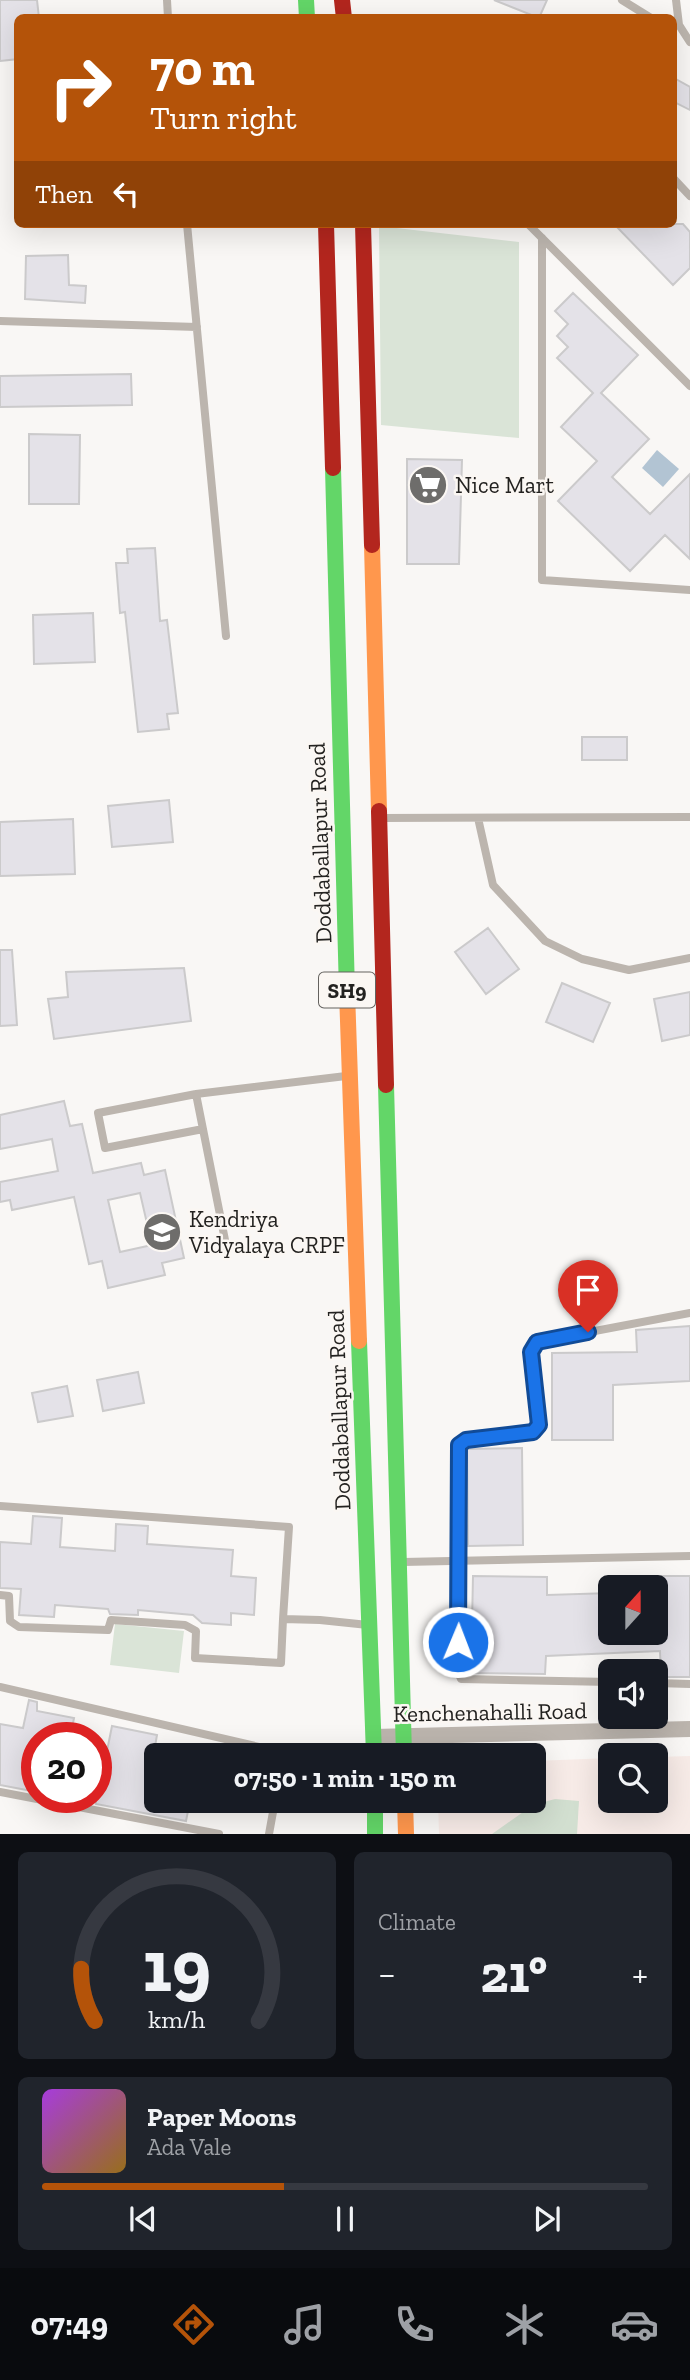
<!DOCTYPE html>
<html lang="en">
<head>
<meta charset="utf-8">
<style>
  :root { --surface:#171b24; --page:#20242c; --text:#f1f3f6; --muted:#9ea1a6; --line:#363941; --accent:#b45309 }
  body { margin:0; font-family:"Zilla Slab",serif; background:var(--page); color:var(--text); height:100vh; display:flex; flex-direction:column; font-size:26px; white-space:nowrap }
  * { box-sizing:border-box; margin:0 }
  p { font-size:23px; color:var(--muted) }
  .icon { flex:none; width:38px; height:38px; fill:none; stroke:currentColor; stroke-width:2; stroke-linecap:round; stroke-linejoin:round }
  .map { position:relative; height:1834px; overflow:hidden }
  .drawer { display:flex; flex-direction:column; gap:18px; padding:18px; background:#0d0f14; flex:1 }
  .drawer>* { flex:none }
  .top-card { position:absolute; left:14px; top:14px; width:663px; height:214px; border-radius:10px; box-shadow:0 7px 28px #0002; background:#b45309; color:#fff; overflow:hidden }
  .needle { width:46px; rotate:21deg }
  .fabs { position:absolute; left:598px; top:1575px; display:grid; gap:14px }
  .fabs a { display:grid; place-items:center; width:70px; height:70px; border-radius:10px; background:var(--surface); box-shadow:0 7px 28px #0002; font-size:35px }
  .speed { position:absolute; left:21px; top:1722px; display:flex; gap:14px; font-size:35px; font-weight:700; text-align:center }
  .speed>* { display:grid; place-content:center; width:91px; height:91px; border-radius:50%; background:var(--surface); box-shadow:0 7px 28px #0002; line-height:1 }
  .speed .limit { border:10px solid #d22; background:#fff; color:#111 }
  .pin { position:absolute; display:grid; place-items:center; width:60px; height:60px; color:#fff; margin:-72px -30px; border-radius:50% 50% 50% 0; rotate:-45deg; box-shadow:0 0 7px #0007 }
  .pin .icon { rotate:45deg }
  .me { position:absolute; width:77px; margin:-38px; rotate:1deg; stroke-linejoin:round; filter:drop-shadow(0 0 5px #0008) }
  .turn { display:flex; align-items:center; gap:24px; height:147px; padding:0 21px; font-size:32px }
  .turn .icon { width:91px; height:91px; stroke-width:2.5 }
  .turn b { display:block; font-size:49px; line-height:60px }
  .then { display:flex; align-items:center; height:66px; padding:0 21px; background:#0003; gap:14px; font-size:26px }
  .big { font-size:52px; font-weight:700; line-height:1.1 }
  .drawer .widget { flex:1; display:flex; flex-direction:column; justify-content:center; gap:10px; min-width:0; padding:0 24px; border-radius:10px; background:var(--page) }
  .drawer .dial { align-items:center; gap:0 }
  .dial svg { height:182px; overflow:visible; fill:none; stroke:var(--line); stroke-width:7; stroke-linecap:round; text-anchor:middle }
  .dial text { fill:var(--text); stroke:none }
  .song { display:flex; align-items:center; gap:21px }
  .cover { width:84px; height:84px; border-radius:10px; background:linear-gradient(135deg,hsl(280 70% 55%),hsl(40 70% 35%)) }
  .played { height:7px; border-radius:4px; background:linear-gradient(90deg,var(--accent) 40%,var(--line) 40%) }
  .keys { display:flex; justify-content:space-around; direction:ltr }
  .heat { display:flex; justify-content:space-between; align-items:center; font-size:38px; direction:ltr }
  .drawer .tiles { flex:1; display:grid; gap:18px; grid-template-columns:1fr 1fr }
  .widget:last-child { grid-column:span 2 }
  .trip { position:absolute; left:144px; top:1743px; width:402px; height:70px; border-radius:10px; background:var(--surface); box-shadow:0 7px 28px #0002; font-weight:700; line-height:70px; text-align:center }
  .tab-bar { display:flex; height:112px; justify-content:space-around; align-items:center; background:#090b0e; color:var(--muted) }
  .tab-bar .icon { width:49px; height:49px }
  .tab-bar .on { color:var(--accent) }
  .tab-bar b { font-size:32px; color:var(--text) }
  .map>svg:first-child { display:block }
</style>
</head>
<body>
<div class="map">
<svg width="690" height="1834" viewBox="0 0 690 1834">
  <rect width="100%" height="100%" fill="#f9f7f5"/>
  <path fill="#f7ebe7" d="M 690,1756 L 690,1834 L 439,1834 L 438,1801 L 534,1801 L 534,1761 L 611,1758 L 611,1801 L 656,1801 L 656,1757 Z"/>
  <path fill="#dae4d7" d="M 379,226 L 519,242 L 519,438 L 381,425 Z
    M 115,1624 L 184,1631 L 179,1673 L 110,1665 Z"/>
  <path fill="#d2dfd0" d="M 555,1799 L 579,1801 L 577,1834 L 492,1834 L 533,1805 Z"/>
  <path fill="#b2c4d3" d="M 657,450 L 679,469 L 663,487 L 642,468 Z"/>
  <path fill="#e4e2e8" stroke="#cbcacb" stroke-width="2" fill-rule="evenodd" d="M 0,0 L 37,0 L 39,18 L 18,18 L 18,59 L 0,61 Z
    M 494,0 L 547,0 L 539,18 Z
    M 674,78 L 690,87 L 690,110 L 674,102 Z
    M 614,224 L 683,224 L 690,232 L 690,268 L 673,285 Z
    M 68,255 L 69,285 L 86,286 L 85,303 L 25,299 L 26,256 Z
    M 573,293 L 638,355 L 601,393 L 649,439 L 612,477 L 650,514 L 690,474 L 690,559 L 665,535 L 630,571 L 558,501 L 597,461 L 561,427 L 593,393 L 557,358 L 568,347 L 557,336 L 568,324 L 555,311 Z
    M 131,374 L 132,405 L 0,407 L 0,376 Z
    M 29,434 L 80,435 L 79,504 L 29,504 Z
    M 407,459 L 462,460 L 459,564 L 407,564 Z
    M 155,548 L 160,621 L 167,620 L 178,713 L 167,714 L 169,729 L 138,732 L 125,612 L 120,613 L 116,563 L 128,563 L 127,549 Z
    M 93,613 L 95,662 L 34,664 L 33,615 Z
    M 582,737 L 627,737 L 627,760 L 582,760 Z
    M 169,800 L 173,842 L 112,847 L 108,806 Z
    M 73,819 L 75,874 L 0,876 L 0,822 Z
    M 488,928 L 519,969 L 486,994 L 455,952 Z
    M 0,950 L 12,950 L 17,1025 L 0,1026 Z
    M 184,968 L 191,1021 L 54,1039 L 48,999 L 68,997 L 66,972 Z
    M 562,983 L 610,1003 L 593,1042 L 546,1022 Z
    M 690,992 L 690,1035 L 662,1041 L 654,999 Z
    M 64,1101 L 70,1126 L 82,1124 L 93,1173 L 141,1163 L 144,1175 L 165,1170 L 184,1258 L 162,1263 L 165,1275 L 108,1288 L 102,1261 L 89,1264 L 74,1197 L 12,1210 L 10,1200 L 0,1202 L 0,1182 L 58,1171 L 52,1139 L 0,1149 L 0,1115 ZM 140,1193 L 152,1245 L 120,1252 L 108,1200 Z
    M 690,1326 L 690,1381 L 613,1385 L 613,1440 L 552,1440 L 552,1353 L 637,1352 L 636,1330 Z
    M 138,1372 L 144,1403 L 103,1411 L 97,1380 Z
    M 67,1386 L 73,1416 L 38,1422 L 32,1393 Z
    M 522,1448 L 523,1545 L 468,1546 L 467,1449 Z
    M 33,1516 L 62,1518 L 60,1547 L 115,1551 L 116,1524 L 148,1526 L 147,1544 L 233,1550 L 231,1576 L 256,1578 L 254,1615 L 231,1613 L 231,1625 L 202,1623 L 193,1615 L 138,1610 L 138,1615 L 110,1614 L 108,1609 L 55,1605 L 54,1617 L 19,1615 L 21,1589 L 0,1588 L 0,1542 L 31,1544 Z
    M 473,1576 L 547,1577 L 547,1595 L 611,1593 L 611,1633 L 660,1633 L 659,1576 L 690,1576 L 690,1677 L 661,1677 L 660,1651 L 546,1656 L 545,1674 L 471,1673 Z
    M 29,1700 L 37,1702 L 37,1711 L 74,1718 L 70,1738 L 37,1738 L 37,1792 L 0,1785 L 0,1724 L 23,1728 Z
    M 112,1726 L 157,1735 L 154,1752 L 156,1753 L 156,1801 L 190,1801 L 186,1821 L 96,1804 L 96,1754 L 106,1756 Z"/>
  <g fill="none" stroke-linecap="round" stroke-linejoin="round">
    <path stroke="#bcb5ae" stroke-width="8" d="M 167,0 L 168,18
      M 622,0 L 651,18
      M 676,0 L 679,25 L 690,42
      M 674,179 L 690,196
      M 187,224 L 226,636
      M 528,224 L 690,386
      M 542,238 L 542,580 L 690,590
      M 0,321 L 197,327
      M 381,818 L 690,817
      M 478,818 L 493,885 L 545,941 L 582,959 L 629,970 L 690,958
      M 196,1094 L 227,1250
      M 203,1129 L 105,1148 L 98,1113 L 196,1094 L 346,1076
      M 0,1506 L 289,1527 L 283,1619 L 320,1620 L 368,1625
      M 403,1562 L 690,1556
      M 0,1595 L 9,1596 L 10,1621 L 19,1627 L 108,1630 L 111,1620 L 185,1625 L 196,1631 L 195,1658 L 281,1663 L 283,1619
      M 611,1682 L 461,1679 L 457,1669 L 460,1560 L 459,1445 L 466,1440 L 533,1432 L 539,1425 L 532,1352 L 537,1342 L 690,1313
      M 656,1683 L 690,1684
      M 0,1687 L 294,1755
      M 0,1792 L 219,1834
      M 269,1834 L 275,1801"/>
    <path stroke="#bcb5ae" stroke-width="16" d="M 374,1737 L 690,1729"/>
    <path stroke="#63d668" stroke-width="16" d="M 306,0 L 307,18
      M 333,468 L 347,992
      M 386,1085 L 404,1755
      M 359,1341 L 374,1755
      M 375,1801 L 375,1834"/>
    <path stroke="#ff974d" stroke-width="16" d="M 372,545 L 379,811
      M 347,992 L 359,1341
      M 405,1801 L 406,1834"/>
    <path stroke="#b3261e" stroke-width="16" d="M 342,0 L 344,18
      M 326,224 L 333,468
      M 363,224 L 372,545
      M 379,811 L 386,1085"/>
  </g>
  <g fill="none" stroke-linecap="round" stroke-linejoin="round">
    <g stroke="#114b97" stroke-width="18">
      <path id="route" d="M 458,1642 L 459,1445 L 466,1440 L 533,1432 L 539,1425 L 531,1352 L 537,1342 L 588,1332"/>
    </g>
    <use href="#route" stroke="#1a73e8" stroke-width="12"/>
  </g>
  <defs>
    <g id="supermarket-disc" transform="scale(2.0125)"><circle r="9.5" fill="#6e6d6b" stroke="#fbf7f3"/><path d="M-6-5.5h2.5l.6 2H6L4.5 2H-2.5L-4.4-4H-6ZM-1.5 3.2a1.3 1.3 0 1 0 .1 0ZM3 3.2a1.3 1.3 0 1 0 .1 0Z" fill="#fff"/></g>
    <g id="school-disc" transform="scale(2.0125)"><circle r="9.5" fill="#6e6d6b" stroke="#fbf7f3"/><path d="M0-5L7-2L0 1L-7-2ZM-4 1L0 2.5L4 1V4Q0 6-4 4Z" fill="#fff"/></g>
  </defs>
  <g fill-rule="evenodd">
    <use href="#supermarket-disc" x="428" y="485"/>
    <use href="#school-disc" x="162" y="1232"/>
  </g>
  <g text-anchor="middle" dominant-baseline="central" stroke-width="5" stroke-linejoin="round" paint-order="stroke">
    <rect fill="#fbf7f3" stroke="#64625f" stroke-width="2" x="319" y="972.5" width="56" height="35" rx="5"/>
    <g font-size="21" font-weight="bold" fill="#232220">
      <text x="347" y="990">SH9</text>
    </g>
    <g font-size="23" fill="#232220" stroke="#fbf7f3" text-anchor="start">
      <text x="455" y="485">Nice Mart</text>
      <text x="189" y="1219">Kendriya<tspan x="189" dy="26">Vidyalaya CRPF</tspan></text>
    </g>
    <g font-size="23" fill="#232220" stroke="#fbf7f3">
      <text transform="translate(320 843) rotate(-92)">Doddaballapur Road</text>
      <text transform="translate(339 1410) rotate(-92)">Doddaballapur Road</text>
      <text transform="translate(490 1712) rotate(-1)">Kenchenahalli Road</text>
    </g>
  </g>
</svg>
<div class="fabs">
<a><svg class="needle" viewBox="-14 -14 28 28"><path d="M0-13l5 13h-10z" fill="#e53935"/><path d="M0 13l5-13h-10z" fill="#9ea1a6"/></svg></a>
<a><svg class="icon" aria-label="sound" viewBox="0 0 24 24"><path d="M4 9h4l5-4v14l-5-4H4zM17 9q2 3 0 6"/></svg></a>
<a><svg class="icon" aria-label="search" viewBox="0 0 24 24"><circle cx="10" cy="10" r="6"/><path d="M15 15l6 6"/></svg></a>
</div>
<div class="speed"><div class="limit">20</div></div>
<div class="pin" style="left:588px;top:1332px;background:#d93025"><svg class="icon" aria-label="arrive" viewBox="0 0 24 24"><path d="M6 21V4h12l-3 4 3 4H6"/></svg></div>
<svg class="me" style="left:458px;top:1642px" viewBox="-20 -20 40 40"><circle r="17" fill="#1a73e8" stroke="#fff" stroke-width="3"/><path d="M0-11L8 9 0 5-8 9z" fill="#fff"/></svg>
<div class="trip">07:50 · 1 min · 150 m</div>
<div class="top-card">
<div class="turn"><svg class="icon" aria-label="right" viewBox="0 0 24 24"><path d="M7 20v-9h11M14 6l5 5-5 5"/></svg><div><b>70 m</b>Turn right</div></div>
<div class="then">Then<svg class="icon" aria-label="left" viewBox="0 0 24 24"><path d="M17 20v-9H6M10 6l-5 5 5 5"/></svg></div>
</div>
</div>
<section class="drawer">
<div class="tiles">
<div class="widget dial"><svg viewBox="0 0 100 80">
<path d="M14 69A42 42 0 1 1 86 69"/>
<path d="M14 69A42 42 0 0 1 8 46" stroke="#b45309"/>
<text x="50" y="56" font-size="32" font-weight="700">19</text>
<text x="50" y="72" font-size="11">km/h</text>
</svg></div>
<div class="widget"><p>Climate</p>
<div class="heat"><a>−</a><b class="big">21°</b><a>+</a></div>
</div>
<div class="widget">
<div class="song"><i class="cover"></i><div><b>Paper Moons</b><p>Ada Vale</p></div></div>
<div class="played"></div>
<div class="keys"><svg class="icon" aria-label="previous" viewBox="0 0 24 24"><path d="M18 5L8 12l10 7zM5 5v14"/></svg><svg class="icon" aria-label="pause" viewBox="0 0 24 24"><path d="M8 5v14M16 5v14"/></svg><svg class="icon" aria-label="next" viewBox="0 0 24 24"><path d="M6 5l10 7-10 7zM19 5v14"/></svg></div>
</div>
</div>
</section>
<nav class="tab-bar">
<b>07:49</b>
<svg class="icon on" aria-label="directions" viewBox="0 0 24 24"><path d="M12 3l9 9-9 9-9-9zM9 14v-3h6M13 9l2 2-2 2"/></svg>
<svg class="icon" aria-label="music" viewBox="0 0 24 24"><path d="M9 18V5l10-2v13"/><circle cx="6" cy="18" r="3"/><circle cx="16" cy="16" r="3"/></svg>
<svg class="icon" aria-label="phone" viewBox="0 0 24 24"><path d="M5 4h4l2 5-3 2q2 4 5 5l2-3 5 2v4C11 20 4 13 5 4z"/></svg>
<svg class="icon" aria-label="climate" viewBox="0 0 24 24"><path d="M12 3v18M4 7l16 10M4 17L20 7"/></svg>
<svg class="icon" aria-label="car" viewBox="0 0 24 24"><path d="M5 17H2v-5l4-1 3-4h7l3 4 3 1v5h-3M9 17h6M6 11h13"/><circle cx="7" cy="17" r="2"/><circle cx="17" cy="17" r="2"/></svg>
</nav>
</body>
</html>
